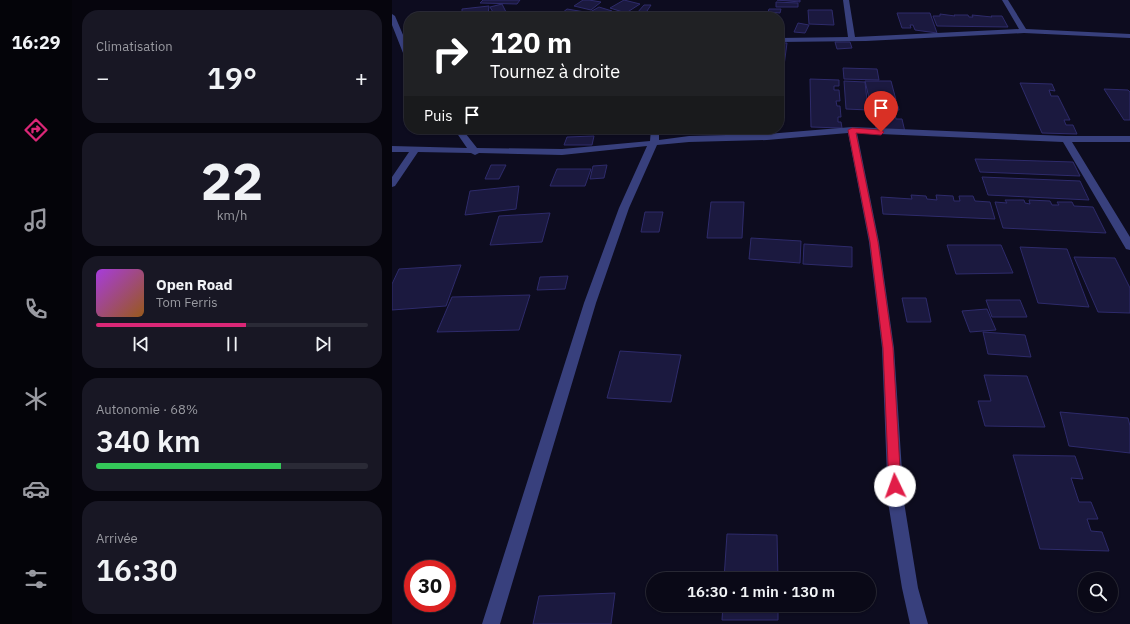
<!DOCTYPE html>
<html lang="fr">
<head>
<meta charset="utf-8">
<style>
  :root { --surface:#0a0917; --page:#181724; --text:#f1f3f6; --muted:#999aa1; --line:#2a2a36; --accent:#db2777 }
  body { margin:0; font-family:"IBM Plex Sans",sans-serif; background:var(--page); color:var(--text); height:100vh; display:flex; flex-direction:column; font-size:15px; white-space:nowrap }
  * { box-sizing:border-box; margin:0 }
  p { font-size:13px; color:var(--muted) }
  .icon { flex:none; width:22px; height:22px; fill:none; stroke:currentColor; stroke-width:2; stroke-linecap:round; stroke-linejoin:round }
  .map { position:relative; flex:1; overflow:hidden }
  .side { display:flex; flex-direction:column; gap:10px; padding:10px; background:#06050d; width:320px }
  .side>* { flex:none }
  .hud { position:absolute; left:12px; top:12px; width:380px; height:122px; border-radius:16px; box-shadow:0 1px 3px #0004,0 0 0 1px var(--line); background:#202124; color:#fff; overflow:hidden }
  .buttons { position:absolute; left:686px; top:572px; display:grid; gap:8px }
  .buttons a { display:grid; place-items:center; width:40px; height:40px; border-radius:50%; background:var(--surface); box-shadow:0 1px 3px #0004,0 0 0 1px var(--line); font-size:20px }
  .speed { position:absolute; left:12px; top:560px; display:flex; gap:8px; font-size:20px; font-weight:700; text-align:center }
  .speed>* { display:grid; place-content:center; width:52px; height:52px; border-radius:50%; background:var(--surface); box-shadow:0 1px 3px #0004,0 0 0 1px var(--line); line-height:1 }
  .speed .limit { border:6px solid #d22; background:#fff; color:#111 }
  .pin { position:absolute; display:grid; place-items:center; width:34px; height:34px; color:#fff; margin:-41px -17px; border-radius:50% 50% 50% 0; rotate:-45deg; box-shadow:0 0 4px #0007 }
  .pin .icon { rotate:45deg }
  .me { position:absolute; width:44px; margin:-22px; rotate:357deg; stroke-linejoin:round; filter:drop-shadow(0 0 3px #0008) }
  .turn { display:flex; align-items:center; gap:14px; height:84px; padding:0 20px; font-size:18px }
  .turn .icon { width:52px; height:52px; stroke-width:2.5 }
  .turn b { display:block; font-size:28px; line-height:34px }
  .then { display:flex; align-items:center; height:38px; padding:0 20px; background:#0003; gap:8px; font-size:15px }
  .big { font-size:30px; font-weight:600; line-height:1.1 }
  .side .tile { flex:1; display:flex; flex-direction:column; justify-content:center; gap:6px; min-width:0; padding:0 14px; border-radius:16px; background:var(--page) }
  .side .dial { align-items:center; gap:0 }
  .dial b { font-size:52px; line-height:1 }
  .song { display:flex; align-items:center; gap:12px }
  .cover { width:48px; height:48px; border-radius:6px; background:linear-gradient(135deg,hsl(280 70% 55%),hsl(30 70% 35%)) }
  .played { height:4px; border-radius:2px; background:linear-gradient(90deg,var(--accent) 55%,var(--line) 55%) }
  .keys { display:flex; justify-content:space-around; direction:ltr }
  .heat { display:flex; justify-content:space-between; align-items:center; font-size:22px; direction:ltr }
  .charge { height:6px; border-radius:3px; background:linear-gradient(90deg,#34c759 68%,var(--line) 0) }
  .trip { position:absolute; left:254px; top:572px; width:230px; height:40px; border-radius:20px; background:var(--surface); box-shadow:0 1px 3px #0004,0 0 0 1px var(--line); font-weight:600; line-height:40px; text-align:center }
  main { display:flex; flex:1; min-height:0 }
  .tab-bar { display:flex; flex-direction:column; width:72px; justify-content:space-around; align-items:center; background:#040409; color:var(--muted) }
  .tab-bar .icon { width:28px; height:28px }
  .tab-bar .on { color:var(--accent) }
  .tab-bar b { font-size:18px; color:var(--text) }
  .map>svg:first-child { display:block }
</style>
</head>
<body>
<main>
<nav class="tab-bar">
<b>16:29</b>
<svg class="icon on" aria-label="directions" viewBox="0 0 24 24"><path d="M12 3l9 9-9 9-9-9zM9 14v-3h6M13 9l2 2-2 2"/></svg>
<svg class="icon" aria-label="music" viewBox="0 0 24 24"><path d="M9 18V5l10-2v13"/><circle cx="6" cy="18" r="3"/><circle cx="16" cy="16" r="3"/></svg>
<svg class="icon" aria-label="phone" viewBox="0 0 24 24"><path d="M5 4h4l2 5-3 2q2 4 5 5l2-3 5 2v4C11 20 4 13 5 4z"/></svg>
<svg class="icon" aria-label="climate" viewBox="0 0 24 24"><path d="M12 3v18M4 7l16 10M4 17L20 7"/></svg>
<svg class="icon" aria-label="car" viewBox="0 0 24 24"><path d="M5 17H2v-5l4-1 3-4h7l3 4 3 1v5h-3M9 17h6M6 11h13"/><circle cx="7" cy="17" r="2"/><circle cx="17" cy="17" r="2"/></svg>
<svg class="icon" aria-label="filters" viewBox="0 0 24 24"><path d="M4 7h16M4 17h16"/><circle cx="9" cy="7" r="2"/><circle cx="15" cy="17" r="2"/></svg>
</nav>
<section class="side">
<div class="tile"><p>Climatisation</p>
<div class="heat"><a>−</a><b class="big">19°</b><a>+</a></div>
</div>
<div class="tile dial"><b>22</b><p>km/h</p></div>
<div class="tile">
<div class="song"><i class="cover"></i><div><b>Open Road</b><p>Tom Ferris</p></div></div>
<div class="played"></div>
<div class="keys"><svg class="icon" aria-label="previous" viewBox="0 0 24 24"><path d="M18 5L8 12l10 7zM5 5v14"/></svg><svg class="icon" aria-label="pause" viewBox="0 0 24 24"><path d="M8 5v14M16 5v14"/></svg><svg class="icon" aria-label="next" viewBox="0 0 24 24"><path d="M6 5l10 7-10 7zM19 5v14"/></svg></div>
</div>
<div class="tile"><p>Autonomie · 68%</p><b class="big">340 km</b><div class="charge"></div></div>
<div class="tile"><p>Arrivée</p><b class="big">16:30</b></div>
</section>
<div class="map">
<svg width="738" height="624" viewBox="0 0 738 624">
  <rect width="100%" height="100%" fill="#0d0c1f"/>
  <path fill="#1b193f" stroke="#2e2b6b" d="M 91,0 L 128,0 L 125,4 L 88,3 Z
    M 191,0 L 197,0 L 209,2 L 199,10 L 182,6 Z
    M 232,0 L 248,4 L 234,13 L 218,8 Z
    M 385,0 L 408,0 L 408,2 Z
    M 384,2 L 406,3 L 406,7 L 384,7 Z
    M 110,4 L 114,12 L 102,14 L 98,7 Z
    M 252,5 L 259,5 L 253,14 L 245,13 Z
    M 97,6 L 96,15 L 70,17 L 70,9 Z
    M 207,7 L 220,11 L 209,17 L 191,16 Z
    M 175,9 L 193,12 L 187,17 L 165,17 Z
    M 377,9 L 389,9 L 388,13 L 376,12 Z
    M 416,10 L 440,10 L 442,25 L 417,24 Z
    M 505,13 L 538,13 L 545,33 L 523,30 L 521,25 L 518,25 L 519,28 L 510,28 Z
    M 548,14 L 563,16 L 562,15 L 576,15 L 577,17 L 581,17 L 580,15 L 600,17 L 599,16 L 610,16 L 616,27 L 545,26 L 541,16 L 548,16 Z
    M 406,23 L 417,25 L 413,33 L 402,32 Z
    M 443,42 L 458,42 L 460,48 L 445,49 Z
    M 387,43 L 395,43 L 390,81 L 387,81 Z
    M 451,68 L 485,69 L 487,80 L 452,79 Z
    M 418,79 L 447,80 L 447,86 L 442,86 L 442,90 L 447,90 L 448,101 L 444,101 L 445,106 L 448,106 L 449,117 L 446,117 L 446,122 L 449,122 L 450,128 L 419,127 Z
    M 452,81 L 473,82 L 476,110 L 454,109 Z
    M 473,81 L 499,81 L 504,100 L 501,100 L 502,106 L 506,106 L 507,110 L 502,110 L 504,119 L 510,119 L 513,132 L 485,132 Z
    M 628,83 L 660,84 L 663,91 L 657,90 L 659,96 L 666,96 L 678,120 L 672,120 L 674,125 L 681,125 L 685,134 L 650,133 Z
    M 712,89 L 736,90 L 738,92 L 738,120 L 732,120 Z
    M 126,129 L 168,129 L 167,131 Z
    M 202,136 L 200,145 L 172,145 L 175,137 Z
    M 583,159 L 681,162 L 688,176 L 588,172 Z
    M 99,165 L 114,165 L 107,179 L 93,179 Z
    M 215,165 L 212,178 L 198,179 L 201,166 Z
    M 165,169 L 199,169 L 193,186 L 158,186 Z
    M 590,177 L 688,181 L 697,200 L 596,195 Z
    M 127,186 L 124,209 L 73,215 L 78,191 Z
    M 519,195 L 534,196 L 535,199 L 545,200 L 544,195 L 561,196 L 562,201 L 568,201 L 567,196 L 581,196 L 583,201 L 598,202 L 603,219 L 491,214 L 489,197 L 520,199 Z
    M 613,200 L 632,200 L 633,203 L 638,204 L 637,200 L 658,201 L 660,205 L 667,205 L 665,202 L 680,202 L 682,206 L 701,207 L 714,233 L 611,228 L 603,202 L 615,203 Z
    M 319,202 L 352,202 L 350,238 L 315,238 Z
    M 253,212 L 271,212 L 267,232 L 249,232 Z
    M 158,213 L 150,242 L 98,245 L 107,216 Z
    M 359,238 L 409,241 L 408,263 L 357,259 Z
    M 412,244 L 460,247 L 460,267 L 411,264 Z
    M 555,245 L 609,245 L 621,273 L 564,274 Z
    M 628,247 L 675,249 L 697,307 L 646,303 Z
    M 682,257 L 723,258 L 738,288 L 738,313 L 706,312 Z
    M 69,265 L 54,306 L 0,310 L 0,284 L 7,269 Z
    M 176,276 L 173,289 L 145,290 L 148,277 Z
    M 138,295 L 127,330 L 45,332 L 60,297 Z
    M 510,298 L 534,298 L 539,322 L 515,322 Z
    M 594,300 L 628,300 L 635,317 L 600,317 Z
    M 595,309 L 604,330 L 578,332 L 570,311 Z
    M 591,332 L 633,335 L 639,357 L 596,354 Z
    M 228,351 L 289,355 L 279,402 L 215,398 Z
    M 592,375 L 635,376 L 653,427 L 593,426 L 586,401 L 599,401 Z
    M 668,412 L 736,418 L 738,426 L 738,453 L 677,446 Z
    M 621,455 L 683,456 L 691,479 L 679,478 L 687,502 L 699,502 L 706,519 L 695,519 L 699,531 L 710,532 L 717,551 L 648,549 Z
    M 335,534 L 385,535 L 386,579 L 332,579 Z
    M 223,593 L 219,624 L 141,624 L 147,596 Z
    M 331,605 L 386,605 L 386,620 L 330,620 Z"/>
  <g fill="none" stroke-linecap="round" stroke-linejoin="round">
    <path fill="#38407d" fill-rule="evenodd" d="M 451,0 L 457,0 L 463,37 L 627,29 L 610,0 L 616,0 L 634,29 L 738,34 L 738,38 L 632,33 L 474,41 L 387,42 L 387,38 L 456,37 Z
      M 0,14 L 3,16 L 17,49 L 17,60 L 13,58 L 0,25 Z
      M 460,127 L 674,136 L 738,136 L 738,142 L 680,142 L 738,237 L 738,250 L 734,249 L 671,142 L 465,133 L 487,242 L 502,348 L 512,502 L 526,588 L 536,624 L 518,624 L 510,588 L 496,502 L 490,348 L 477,242 L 456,133 L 375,140 L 297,142 L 265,145 L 237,208 L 204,303 L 108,624 L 90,624 L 192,303 L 227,208 L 255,146 L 170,155 L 87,153 L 83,155 L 79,153 L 26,152 L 3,186 L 0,187 L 0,177 L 17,152 L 0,152 L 0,146 L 75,148 L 62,129 L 70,129 L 85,148 L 170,149 L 258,141 L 259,129 L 267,129 L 267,140 L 297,136 L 375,134 Z"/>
  </g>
  <path fill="#e11d48" stroke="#92132f" d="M 460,128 L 489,130 L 492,132 L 489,135 L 464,133 L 486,242 L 501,348 L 509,486 L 507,490 L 503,492 L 499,490 L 497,486 L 491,348 L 478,242 L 456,130 Z"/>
</svg>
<div class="buttons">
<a><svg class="icon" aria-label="search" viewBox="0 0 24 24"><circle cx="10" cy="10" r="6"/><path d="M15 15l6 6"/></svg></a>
</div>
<div class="speed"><div class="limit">30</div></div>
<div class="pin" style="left:489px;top:132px;background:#d93025"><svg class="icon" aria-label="arrive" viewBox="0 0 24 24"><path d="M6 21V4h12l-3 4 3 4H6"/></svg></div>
<svg class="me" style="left:503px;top:486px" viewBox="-20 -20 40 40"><circle r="19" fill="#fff"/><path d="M0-13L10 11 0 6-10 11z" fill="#e11d48"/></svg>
<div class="trip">16:30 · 1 min · 130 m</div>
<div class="hud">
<div class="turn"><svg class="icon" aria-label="right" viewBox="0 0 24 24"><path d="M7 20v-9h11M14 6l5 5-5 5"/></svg><div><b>120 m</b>Tournez à droite</div></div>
<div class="then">Puis<svg class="icon" aria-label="arrive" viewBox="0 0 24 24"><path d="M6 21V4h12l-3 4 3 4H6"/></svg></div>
</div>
</div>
</main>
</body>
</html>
